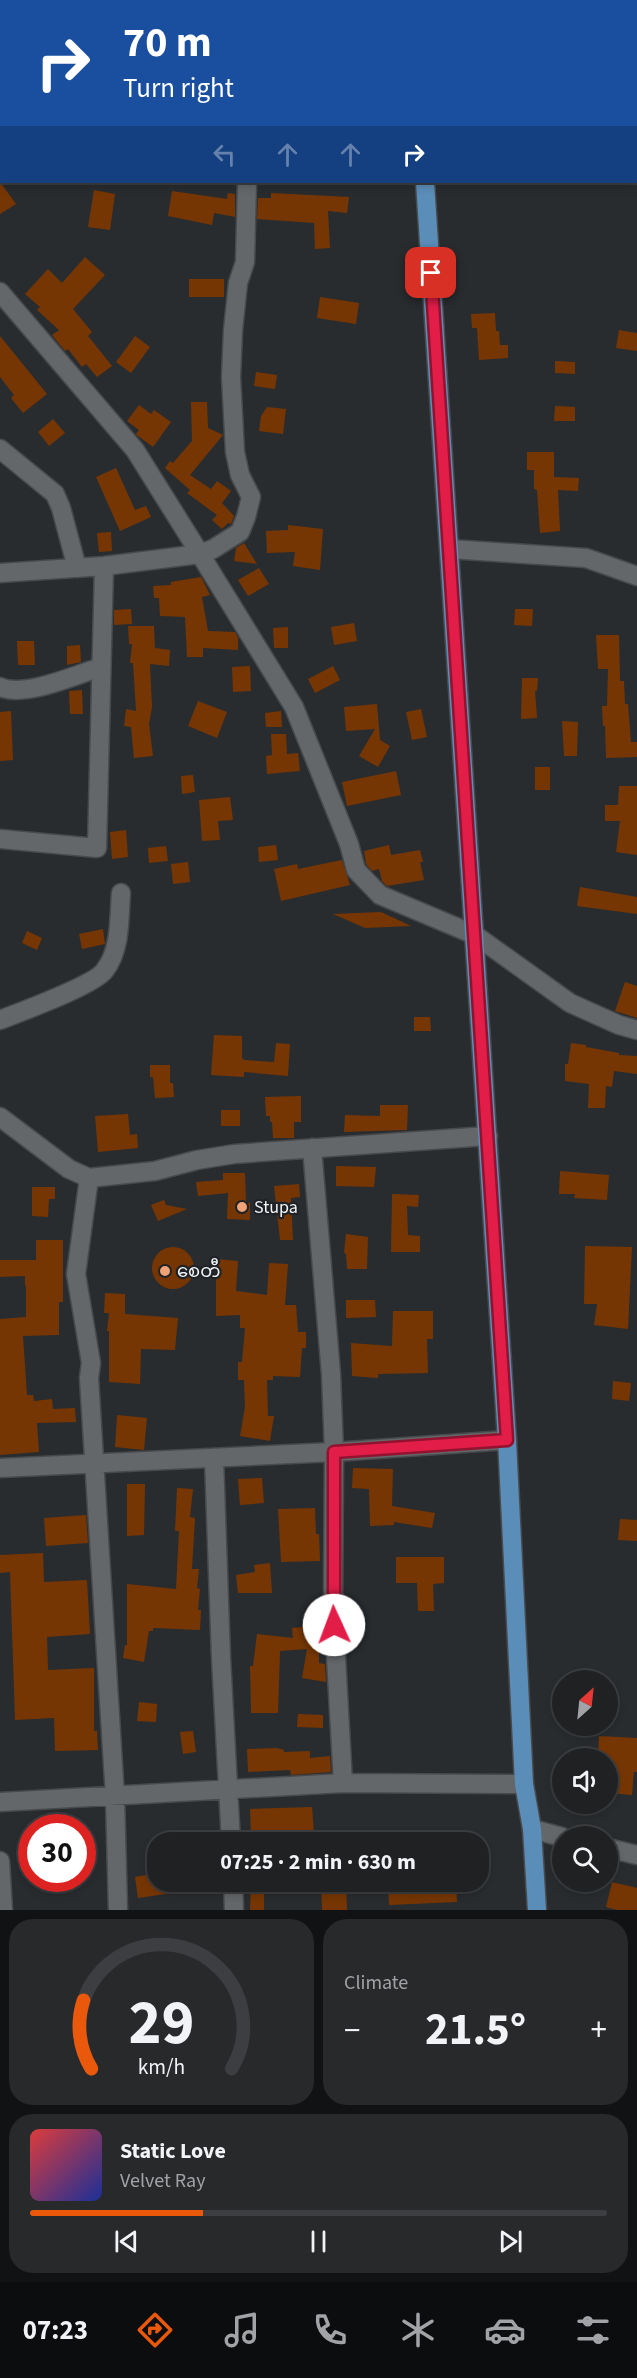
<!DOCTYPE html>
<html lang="en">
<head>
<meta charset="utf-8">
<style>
  :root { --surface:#1f2123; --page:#27292b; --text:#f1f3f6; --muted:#a1a3a6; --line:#3c3e41; --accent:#ea580c }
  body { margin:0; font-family:"Source Sans 3","Noto Sans Myanmar",sans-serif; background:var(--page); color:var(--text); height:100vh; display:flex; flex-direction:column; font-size:22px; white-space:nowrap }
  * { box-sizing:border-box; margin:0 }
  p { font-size:20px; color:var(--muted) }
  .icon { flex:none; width:33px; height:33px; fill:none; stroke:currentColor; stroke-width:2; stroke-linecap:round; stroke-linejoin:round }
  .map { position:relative; height:1910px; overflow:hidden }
  .details { display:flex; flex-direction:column; gap:9px; padding:9px; background:#111213; flex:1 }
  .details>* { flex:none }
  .hud { position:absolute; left:0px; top:0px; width:638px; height:183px; box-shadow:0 3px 9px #0003,0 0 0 2px var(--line); background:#1a4fa0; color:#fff; overflow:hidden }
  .needle { width:39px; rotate:27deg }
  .controls { position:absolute; left:552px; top:1670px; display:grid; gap:12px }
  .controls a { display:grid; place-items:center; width:66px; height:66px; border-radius:50%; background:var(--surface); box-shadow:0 3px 9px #0003,0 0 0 2px var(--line); font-size:30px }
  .speed { position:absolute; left:18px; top:1814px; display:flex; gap:12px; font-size:30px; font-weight:700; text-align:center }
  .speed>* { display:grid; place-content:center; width:78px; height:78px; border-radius:50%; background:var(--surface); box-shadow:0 3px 9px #0003,0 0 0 2px var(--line); line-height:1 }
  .speed .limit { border:9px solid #d22; background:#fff; color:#111 }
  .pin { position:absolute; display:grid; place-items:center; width:51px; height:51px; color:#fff; margin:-26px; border-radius:12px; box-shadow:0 3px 9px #0006 }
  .me { position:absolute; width:66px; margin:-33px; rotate:358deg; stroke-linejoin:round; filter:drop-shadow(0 0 4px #0008) }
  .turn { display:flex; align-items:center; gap:21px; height:126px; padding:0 24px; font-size:27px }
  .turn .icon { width:78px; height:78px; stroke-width:2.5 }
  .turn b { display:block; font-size:42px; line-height:51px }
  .lanes { display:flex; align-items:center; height:57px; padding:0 24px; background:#0003; justify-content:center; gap:30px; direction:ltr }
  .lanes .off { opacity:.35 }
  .big { font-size:45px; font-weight:700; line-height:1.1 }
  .details .widget { flex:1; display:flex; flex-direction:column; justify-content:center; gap:9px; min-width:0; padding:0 21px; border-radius:24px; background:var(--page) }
  .details .dial { align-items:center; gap:0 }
  .dial svg { height:156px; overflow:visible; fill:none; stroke:var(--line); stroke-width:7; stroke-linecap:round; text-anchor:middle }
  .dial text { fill:var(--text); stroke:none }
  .song { display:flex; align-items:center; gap:18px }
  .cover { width:72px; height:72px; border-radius:9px; background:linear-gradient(135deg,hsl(0 70% 55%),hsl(230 70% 35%)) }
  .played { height:6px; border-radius:3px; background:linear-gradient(90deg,var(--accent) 30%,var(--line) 30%) }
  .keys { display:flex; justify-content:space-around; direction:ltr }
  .heat { display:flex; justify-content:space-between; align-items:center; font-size:33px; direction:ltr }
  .details .tiles { flex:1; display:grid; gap:9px; grid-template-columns:1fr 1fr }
  .widget:last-child { grid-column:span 2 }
  .trip { position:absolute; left:147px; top:1832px; width:342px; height:60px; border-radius:24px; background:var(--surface); box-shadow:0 3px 9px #0003,0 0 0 2px var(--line); font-weight:700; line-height:60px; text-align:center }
  .dock { display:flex; height:96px; justify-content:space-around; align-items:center; background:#0c0d0e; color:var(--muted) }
  .dock .icon { width:42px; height:42px }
  .dock .active { color:var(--accent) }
  .dock b { font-size:27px; color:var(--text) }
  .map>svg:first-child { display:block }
</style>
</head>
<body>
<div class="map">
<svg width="637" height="1910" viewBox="0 0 637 1910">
  <rect width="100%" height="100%" fill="#292c2f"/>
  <path fill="#763603" d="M 0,182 L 16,204 L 0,214 Z
    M 94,190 L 115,194 L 110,230 L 88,227 Z
    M 172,191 L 227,199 L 228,193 L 235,194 L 235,217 L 214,213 L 212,225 L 168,216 Z
    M 271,193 L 349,197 L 347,213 L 328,211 L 330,248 L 315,249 L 314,223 L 257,219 L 258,198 L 271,198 Z
    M 85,257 L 105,275 L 73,309 L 92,332 L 88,336 L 112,366 L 97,377 L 86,364 L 82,367 L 68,349 L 65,351 L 52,335 L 59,330 L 37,310 L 40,307 L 25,294 L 48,269 L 62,283 Z
    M 189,279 L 224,279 L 224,297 L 189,297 Z
    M 320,297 L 359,303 L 356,324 L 317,318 Z
    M 495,313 L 496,331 L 499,331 L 500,345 L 508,345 L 508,358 L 479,360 L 477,328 L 472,328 L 471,314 Z
    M 619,330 L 637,333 L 637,351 L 616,348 Z
    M 0,336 L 47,394 L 23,413 L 11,398 L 14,395 L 0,377 Z
    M 135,336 L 150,347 L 131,373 L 116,362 Z
    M 555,361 L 575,362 L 575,374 L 555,373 Z
    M 256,372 L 277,375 L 275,389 L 254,386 Z
    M 191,402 L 207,402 L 208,428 L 223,435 L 190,475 L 211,489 L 217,481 L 231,491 L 222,503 L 234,516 L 231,524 L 228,523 L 222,529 L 212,520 L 217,515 L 187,493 L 190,490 L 165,468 L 170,461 L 173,463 L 192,441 Z
    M 139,405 L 151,414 L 154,410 L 171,422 L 153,447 L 138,436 L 136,434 L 139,430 L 127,421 Z
    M 555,406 L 575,407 L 575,421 L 554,421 Z
    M 267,407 L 286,409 L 283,434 L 259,431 L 261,416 Z
    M 53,419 L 65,433 L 49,446 L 38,432 Z
    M 527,452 L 554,452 L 554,477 L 579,478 L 578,491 L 558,490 L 560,531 L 540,533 L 537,490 L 534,489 L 534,470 L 527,470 Z
    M 116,468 L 135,510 L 146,506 L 151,517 L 120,531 L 96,477 Z
    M 288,525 L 323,529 L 320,570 L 293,566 L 295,552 L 267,553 L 266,531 L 288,530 Z
    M 111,532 L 112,551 L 99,552 L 97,533 Z
    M 244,543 L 257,564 L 234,561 L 236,548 Z
    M 259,568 L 269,584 L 248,596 L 238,580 Z
    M 201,577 L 210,595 L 202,597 L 208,631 L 235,632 L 238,638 L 238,650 L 203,648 L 203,657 L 187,657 L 185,617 L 160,616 L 159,598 L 154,598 L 153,586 L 171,585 L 171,582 Z
    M 131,609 L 132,624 L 114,625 L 114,610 Z
    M 515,609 L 533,609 L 532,626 L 514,625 Z
    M 354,623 L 357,641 L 334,645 L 331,627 Z
    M 128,626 L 154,626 L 155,648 L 170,650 L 169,666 L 150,664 L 152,707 L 149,724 L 153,756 L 134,758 L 131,727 L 124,726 L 126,709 L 136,711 L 133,663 L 130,663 L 132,644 L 129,644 Z
    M 288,627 L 288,648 L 274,648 L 273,628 Z
    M 596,635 L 619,635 L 620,681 L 624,681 L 625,704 L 628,704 L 631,742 L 637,742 L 637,757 L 606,758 L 605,726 L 603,726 L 602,706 L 607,706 L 608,669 L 598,669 Z
    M 17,641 L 34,641 L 35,665 L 18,665 Z
    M 80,645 L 81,662 L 67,665 L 67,646 Z
    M 250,666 L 251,691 L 233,692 L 232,667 Z
    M 333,666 L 340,680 L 315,693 L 308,679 Z
    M 522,678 L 538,678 L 537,691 L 535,691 L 537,718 L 521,719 Z
    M 82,690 L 83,714 L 70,714 L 69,691 Z
    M 198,701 L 227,712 L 217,738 L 188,726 Z
    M 377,704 L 380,740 L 390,746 L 378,767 L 359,756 L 375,729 L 346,731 L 344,707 Z
    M 421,709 L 427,737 L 412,740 L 406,712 Z
    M 11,711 L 13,760 L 0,761 L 0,712 Z
    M 281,711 L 282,727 L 266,727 L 265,713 Z
    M 562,721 L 578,722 L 577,756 L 564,756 Z
    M 271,734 L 286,734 L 287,754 L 298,753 L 300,771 L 267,774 L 266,756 L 272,755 Z
    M 535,767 L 550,767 L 550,790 L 535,790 Z
    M 396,771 L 401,795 L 347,806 L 342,782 Z
    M 193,775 L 195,792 L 182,794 L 181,776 Z
    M 619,786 L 637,786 L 637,855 L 616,852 L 620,821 L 605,821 L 605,805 L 618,805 Z
    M 230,797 L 233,820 L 218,821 L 220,840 L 202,841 L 199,800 Z
    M 126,830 L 128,857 L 112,859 L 110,832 Z
    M 276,845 L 278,860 L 259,862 L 258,847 Z
    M 389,845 L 391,855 L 420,850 L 423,862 L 420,862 L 424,880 L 387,886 L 382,881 L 379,869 L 372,871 L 366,864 L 364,851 Z
    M 166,846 L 168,861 L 149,863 L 148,848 Z
    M 342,860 L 350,885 L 281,901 L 274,869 L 297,864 L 298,869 Z
    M 188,862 L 190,882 L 173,884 L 171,864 Z
    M 580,887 L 637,897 L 637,914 L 577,906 Z
    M 381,912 L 411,926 L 365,928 L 333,914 Z
    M 103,929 L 105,944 L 82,949 L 79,934 Z
    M 27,931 L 42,938 L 37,950 L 22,943 Z
    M 625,982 L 637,986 L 637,1018 L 615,1011 Z
    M 414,1017 L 430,1017 L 431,1031 L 414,1031 Z
    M 214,1035 L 242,1036 L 242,1058 L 244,1060 L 274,1062 L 276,1043 L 290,1044 L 288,1076 L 244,1072 L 244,1077 L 211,1075 Z
    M 571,1043 L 586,1045 L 586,1047 L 619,1053 L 619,1055 L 637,1056 L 637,1074 L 614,1071 L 612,1087 L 606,1086 L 605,1108 L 588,1108 L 589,1084 L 565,1081 L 565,1064 L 568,1064 Z
    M 150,1065 L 170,1065 L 170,1083 L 173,1083 L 174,1097 L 155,1098 L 153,1077 L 150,1077 Z
    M 301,1096 L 301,1122 L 294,1122 L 294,1138 L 273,1138 L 272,1122 L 270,1122 L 270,1116 L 266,1116 L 265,1097 Z
    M 380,1105 L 408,1105 L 407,1130 L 344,1132 L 345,1115 L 380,1116 Z
    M 221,1110 L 240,1110 L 240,1126 L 221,1126 Z
    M 128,1114 L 130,1135 L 137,1134 L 138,1148 L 98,1152 L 95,1116 Z
    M 336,1166 L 376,1167 L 374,1187 L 336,1186 Z
    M 560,1171 L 609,1175 L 607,1200 L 574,1198 L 575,1194 L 559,1194 Z
    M 223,1173 L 245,1173 L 246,1203 L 250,1203 L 250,1220 L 227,1219 L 228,1193 L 198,1196 L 196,1182 L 223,1180 Z
    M 299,1184 L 300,1197 L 291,1198 L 293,1240 L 280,1240 L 274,1186 Z
    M 32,1187 L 55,1187 L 55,1199 L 49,1199 L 48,1217 L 32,1216 Z
    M 392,1194 L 419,1195 L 418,1207 L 407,1206 L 408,1235 L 420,1236 L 420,1252 L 391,1252 Z
    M 164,1200 L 166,1205 L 187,1209 L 158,1221 L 151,1205 Z
    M 346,1234 L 368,1237 L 367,1269 L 347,1269 L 346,1254 L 344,1253 Z
    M 36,1240 L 63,1240 L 63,1302 L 59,1302 L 59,1335 L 23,1336 L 27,1395 L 33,1395 L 34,1401 L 52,1399 L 53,1409 L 75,1408 L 76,1422 L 37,1423 L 39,1452 L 0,1455 L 0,1319 L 26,1317 L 26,1286 L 25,1286 L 25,1276 L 0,1277 L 0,1260 L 36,1260 Z
    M 585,1246 L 632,1247 L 628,1329 L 594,1325 L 597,1304 L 584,1304 Z
    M152 1268a21 21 0 1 1 42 0a21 21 0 1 1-42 0Z
    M 216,1259 L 238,1261 L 236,1291 L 267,1295 L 269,1263 L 288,1264 L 285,1305 L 296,1305 L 298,1332 L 306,1332 L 306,1348 L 302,1348 L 300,1377 L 273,1376 L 273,1380 L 267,1380 L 268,1416 L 274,1416 L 270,1441 L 240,1436 L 245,1407 L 244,1380 L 238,1380 L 238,1362 L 242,1362 L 245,1328 L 240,1328 L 240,1315 L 216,1316 Z
    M 105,1293 L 125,1294 L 125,1314 L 178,1318 L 175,1350 L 141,1349 L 140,1384 L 109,1382 L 109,1331 L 107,1331 L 109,1313 L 104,1313 Z
    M 346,1300 L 375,1300 L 376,1317 L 346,1318 Z
    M 393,1311 L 433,1311 L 433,1339 L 427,1339 L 428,1373 L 378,1374 L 378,1378 L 352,1376 L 351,1343 L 392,1346 Z
    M 613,1381 L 631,1383 L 629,1401 L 612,1399 Z
    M 117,1415 L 147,1418 L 144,1450 L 115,1447 Z
    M 353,1468 L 393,1469 L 392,1506 L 435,1513 L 432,1528 L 394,1522 L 394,1525 L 370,1526 L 369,1489 L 352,1488 Z
    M 262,1478 L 264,1503 L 240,1505 L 238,1479 Z
    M 127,1484 L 145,1484 L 144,1535 L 127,1536 Z
    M 177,1488 L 193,1489 L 190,1517 L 195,1518 L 192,1569 L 199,1569 L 197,1588 L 200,1589 L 198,1610 L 201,1610 L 200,1630 L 153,1628 L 153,1631 L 149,1631 L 144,1662 L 123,1658 L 125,1645 L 127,1645 L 127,1584 L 176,1589 L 179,1531 L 175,1531 Z
    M 315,1508 L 316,1534 L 319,1534 L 320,1561 L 281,1562 L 278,1509 Z
    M 86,1515 L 88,1543 L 46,1546 L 44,1518 Z
    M 620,1519 L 637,1520 L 637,1541 L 618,1540 Z
    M 43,1553 L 44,1582 L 87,1580 L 90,1634 L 47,1637 L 48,1670 L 94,1668 L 94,1731 L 97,1731 L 98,1750 L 55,1751 L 54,1718 L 15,1720 L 10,1572 L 0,1573 L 0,1555 Z
    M 396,1557 L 444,1557 L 444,1583 L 433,1584 L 434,1611 L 418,1611 L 417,1583 L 396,1583 Z
    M 270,1563 L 272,1593 L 238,1593 L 236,1575 L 255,1572 L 254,1565 Z
    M 312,1619 L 318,1619 L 319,1641 L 322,1642 L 322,1649 L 319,1649 L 319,1663 L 325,1664 L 326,1682 L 302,1678 L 307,1649 L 280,1651 L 278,1713 L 251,1713 L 250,1666 L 253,1666 L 257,1634 L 293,1638 L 292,1628 L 311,1626 Z
    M 139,1702 L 157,1704 L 156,1722 L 137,1721 Z
    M 298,1714 L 323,1715 L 323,1728 L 297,1727 Z
    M 193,1731 L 196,1752 L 183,1754 L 180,1732 Z
    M 599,1736 L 637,1738 L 637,1772 L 634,1772 L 632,1795 L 608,1793 L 608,1758 L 598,1758 Z
    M 277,1748 L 284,1750 L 284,1752 L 310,1751 L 310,1758 L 330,1756 L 331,1772 L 291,1775 L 290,1770 L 248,1772 L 247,1749 Z
    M 312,1807 L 314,1833 L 251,1836 L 250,1809 Z
    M 158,1873 L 158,1881 L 171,1881 L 172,1893 L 138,1898 L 135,1877 Z
    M 251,1881 L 264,1881 L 264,1910 L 250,1910 Z
    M 321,1881 L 346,1881 L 347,1910 L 322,1910 Z
    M 388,1881 L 456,1881 L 457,1902 L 389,1905 Z
    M 612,1882 L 637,1888 L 637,1910 L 617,1910 L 606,1907 Z"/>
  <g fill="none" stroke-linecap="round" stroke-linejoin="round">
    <g stroke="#474a4d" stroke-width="21">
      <path id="minor" d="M 195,2 L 196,0
        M 0,142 L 2,142
        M 0,292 L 135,450 L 200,554 L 294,707 L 349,844 L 356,870 L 380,895 L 475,935 L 570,1003 L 619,1025 L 637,1030
        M 0,449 L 55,494 L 61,508 L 77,568
        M 449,549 L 586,558 L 637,576
        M 0,573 L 104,566 L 200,554 L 213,549 L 240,532 L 246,517 L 251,497 L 240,475 L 235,452 L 231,377 L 233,330 L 238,283 L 245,262 L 247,182
        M 0,687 C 25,698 75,675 101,667
        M 0,839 L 97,848 L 104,566
        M 0,1020 C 20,1012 95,985 105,970 C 121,949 119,918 121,893
        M 0,1117 L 69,1169 L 89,1178 L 155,1171 L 197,1160 L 234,1154 L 488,1136
        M 312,1148 L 331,1374 L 334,1452 L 333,1603 L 343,1783
        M 89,1178 L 76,1274 L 91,1363 L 89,1378 L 115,1797 L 118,1910
        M 214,1458 L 221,1658 L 231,1842
        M 0,1468 L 334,1452 L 507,1440
        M 0,1802 L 343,1783 L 524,1784
        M 532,1829 L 562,1837
        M 608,1848 L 637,1855
        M 0,1861 L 3,1910
        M 233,1881 L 234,1910"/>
    </g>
    <g stroke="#474a4d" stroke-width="21">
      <path id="major" d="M 421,0 L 421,2
        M 425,182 L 507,1440 L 524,1784 L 532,1829 L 537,1910"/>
    </g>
    <use href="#minor" stroke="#63676a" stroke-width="18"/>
    <use href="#major" stroke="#5b8db9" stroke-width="18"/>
  </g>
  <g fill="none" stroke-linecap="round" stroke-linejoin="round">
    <g stroke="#92132f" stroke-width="15">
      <path id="route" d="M 334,1625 L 334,1452 L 507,1440 L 431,273"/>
    </g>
    <use href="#route" stroke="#e11d48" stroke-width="10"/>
  </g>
  <g fill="#efa377" stroke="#1f2226" stroke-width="2">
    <circle cx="242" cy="1207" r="6"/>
    <circle cx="165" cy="1271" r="6"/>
  </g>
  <g text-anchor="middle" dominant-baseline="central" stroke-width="4.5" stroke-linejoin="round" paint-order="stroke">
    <g font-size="18" fill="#f2f4f6" stroke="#1f2226" text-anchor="start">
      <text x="254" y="1207">Stupa</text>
      <text x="177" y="1271">စေတီ</text>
    </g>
  </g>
</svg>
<div class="controls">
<a><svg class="needle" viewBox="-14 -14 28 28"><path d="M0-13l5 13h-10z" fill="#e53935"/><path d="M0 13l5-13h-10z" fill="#a1a3a6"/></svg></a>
<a><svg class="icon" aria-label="sound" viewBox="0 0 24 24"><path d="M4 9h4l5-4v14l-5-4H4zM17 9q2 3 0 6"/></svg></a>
<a><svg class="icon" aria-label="search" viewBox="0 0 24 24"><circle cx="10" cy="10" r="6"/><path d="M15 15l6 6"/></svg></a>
</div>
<div class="speed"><div class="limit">30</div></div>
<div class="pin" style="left:431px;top:273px;background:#d93025"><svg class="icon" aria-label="arrive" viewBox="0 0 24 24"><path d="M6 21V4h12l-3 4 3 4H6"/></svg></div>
<svg class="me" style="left:334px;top:1625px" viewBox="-20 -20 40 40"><circle r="19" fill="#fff"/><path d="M0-13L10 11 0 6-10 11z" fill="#e11d48"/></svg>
<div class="trip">07:25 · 2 min · 630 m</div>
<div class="hud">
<div class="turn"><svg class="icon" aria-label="right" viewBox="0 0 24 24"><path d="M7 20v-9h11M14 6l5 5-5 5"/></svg><div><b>70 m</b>Turn right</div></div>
<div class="lanes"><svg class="icon off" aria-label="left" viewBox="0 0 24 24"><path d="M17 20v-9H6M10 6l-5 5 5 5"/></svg><svg class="icon off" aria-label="ahead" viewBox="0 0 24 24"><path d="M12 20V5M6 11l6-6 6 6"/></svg><svg class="icon off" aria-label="ahead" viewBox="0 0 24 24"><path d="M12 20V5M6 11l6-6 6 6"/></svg><svg class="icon" aria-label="right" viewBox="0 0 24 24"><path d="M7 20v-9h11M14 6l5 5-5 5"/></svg></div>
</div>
</div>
<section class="details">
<div class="tiles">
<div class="widget dial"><svg viewBox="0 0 100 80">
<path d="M14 69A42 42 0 1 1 86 69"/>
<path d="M14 69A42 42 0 0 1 10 34" stroke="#ea580c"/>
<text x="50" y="56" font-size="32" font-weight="700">29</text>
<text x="50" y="72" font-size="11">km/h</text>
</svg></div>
<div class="widget"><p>Climate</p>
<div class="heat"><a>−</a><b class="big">21.5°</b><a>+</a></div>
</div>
<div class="widget">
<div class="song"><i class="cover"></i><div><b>Static Love</b><p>Velvet Ray</p></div></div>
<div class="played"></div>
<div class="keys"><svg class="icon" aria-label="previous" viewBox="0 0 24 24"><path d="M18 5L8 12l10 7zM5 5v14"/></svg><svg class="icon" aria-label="pause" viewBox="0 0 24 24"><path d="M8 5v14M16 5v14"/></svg><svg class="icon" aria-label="next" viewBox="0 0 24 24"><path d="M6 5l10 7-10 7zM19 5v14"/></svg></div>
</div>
</div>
</section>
<nav class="dock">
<b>07:23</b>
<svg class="icon active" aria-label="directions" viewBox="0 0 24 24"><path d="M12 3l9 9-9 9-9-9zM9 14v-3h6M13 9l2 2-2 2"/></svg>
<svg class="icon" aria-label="music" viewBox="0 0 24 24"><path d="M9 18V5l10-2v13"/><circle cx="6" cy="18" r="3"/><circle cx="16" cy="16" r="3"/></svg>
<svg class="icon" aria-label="phone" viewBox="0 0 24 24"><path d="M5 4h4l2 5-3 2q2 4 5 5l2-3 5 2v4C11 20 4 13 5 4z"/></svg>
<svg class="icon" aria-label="climate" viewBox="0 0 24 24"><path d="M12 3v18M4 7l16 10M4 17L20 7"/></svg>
<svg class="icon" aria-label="car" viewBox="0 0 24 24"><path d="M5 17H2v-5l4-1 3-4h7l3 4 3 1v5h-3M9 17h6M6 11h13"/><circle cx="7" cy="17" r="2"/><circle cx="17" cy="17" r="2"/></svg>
<svg class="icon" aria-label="filters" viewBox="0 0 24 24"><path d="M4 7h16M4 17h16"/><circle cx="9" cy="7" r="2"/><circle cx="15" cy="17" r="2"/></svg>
</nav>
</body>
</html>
